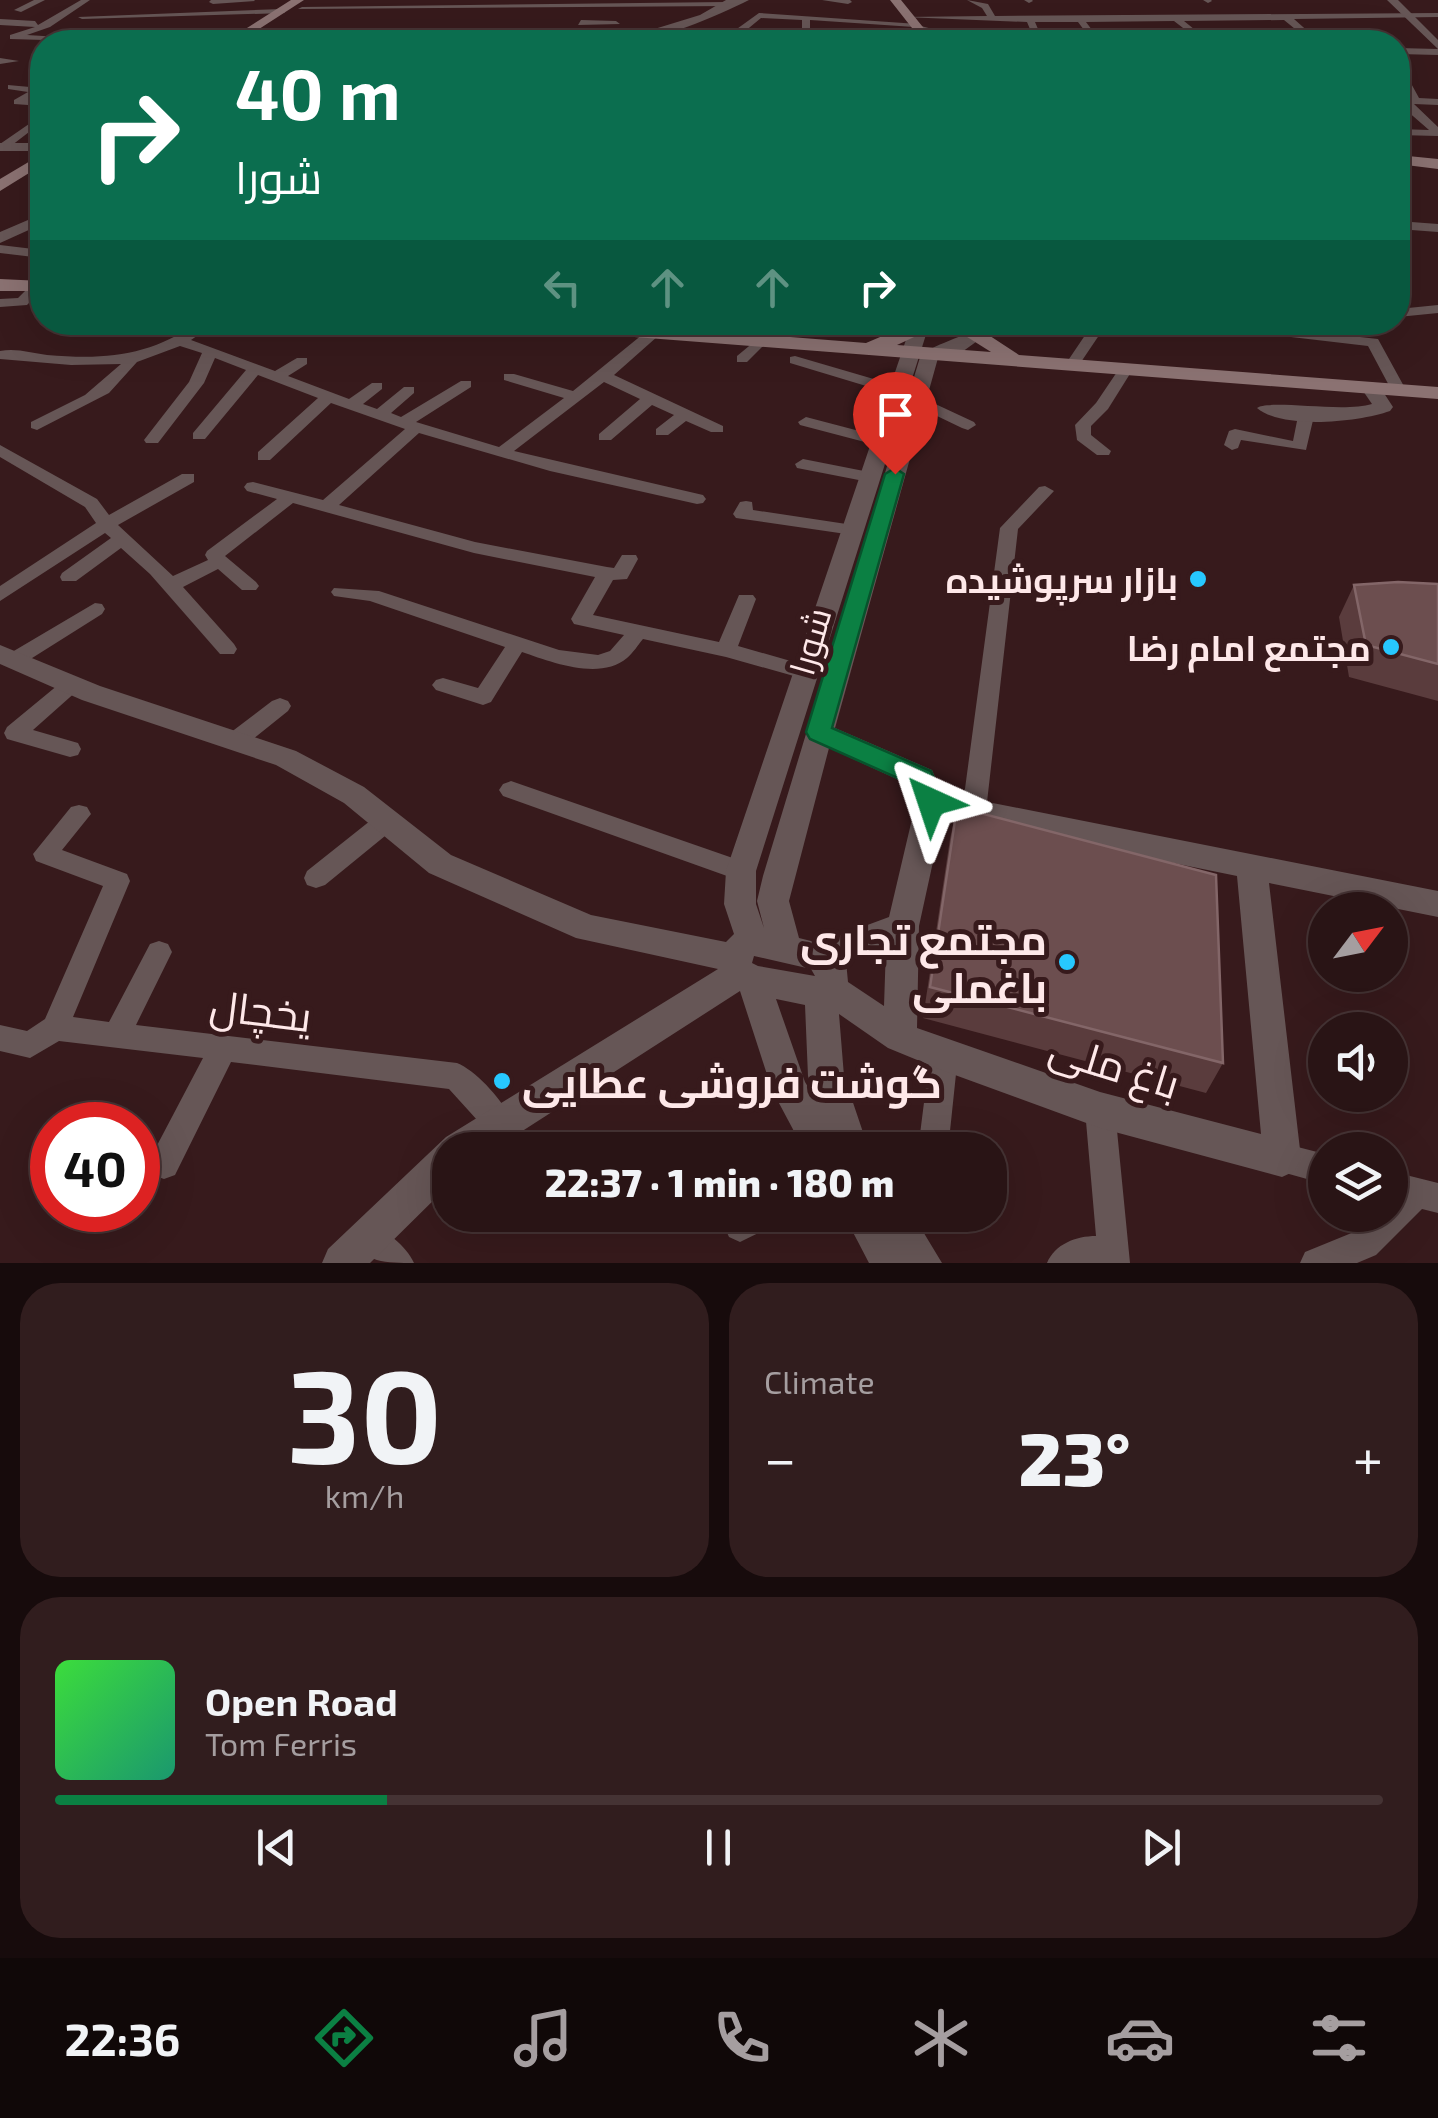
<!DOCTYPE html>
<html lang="en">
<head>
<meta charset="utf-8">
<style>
  :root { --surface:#291415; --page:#311d1e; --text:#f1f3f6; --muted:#a59ea0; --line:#453334; --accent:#0b8043 }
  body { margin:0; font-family:"Exo 2",Cairo,sans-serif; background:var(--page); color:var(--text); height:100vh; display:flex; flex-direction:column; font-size:38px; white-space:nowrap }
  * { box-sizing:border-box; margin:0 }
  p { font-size:32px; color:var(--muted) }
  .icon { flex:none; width:55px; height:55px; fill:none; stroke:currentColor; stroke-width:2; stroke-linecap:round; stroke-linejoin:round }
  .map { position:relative; height:1263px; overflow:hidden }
  .sheet { display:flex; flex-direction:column; gap:20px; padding:20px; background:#170b0c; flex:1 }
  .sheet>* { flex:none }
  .banner { position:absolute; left:30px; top:30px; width:1380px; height:305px; border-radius:40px; box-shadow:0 10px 40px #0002,0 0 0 2px var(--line); background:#0b6e4f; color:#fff; overflow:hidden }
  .needle { width:65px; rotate:58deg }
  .buttons { position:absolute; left:1308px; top:892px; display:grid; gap:20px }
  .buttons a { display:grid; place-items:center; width:100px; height:100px; border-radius:50%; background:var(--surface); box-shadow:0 10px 40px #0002,0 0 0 2px var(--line); font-size:50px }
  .speed { position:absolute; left:30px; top:1102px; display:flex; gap:20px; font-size:50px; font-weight:700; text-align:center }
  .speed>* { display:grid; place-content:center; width:130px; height:130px; border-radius:50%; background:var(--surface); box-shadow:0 10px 40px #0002,0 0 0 2px var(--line); line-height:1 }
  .speed .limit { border:15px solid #d22; background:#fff; color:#111 }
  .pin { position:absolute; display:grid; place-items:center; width:85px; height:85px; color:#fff; margin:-102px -42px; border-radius:50% 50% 50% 0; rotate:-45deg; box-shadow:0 0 10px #0007 }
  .pin .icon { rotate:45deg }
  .me { position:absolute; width:110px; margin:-55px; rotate:318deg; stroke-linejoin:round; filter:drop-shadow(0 0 8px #0008) }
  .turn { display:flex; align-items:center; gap:35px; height:210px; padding:0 40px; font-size:45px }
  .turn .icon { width:130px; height:130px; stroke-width:2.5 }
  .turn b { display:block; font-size:70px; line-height:85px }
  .lanes { display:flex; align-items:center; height:95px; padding:0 40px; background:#0003; justify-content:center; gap:50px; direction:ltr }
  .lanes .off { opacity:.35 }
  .big { font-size:75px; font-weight:800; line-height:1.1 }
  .sheet .tile { flex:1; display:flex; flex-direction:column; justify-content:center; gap:15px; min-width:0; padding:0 35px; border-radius:40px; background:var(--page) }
  .sheet .dial { align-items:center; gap:0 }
  .dial b { font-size:130px; line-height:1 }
  .song { display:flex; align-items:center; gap:30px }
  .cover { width:120px; height:120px; border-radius:15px; background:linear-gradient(135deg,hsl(120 70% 55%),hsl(160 70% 35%)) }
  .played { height:10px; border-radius:5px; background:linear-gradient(90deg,var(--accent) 25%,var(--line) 25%) }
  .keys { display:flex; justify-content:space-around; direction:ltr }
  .heat { display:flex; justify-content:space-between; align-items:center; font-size:55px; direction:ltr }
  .sheet .tiles { flex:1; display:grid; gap:20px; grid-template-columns:1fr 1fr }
  .tile:last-child { grid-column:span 2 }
  .trip { position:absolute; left:432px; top:1132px; width:575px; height:100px; border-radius:40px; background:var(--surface); box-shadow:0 10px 40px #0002,0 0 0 2px var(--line); font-weight:800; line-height:100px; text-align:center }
  .tabs { display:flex; height:160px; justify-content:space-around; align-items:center; background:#100808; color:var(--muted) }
  .tabs .icon { width:70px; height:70px }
  .tabs .on { color:var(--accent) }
  .tabs b { font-size:45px; color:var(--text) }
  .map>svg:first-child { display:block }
</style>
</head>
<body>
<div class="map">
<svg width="1438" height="1263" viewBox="0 0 1438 1263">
  <rect width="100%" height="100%" fill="#371a1c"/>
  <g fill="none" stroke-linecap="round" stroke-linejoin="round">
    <path fill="#665656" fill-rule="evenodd" d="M 34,0 L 45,0 L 21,12 L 14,10 Z
      M 81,0 L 90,0 L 50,27 L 27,35 L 76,38 L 241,33 L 245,36 L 113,42 L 10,39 L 10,35 L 35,27 L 0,25 L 0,19 L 35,21 L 38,25 Z
      M 211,0 L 254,0 L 255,1 L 213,4 L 209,2 Z
      M 822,0 L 850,0 L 852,2 L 848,4 Z
      M 967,0 L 988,4 L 995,16 L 1438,13 L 1438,17 L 1294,19 L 1320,42 L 1311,42 L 1284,20 L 1184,21 L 1210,42 L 1166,42 L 1169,38 L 1196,38 L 1174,21 L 1086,22 L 1101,42 L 1093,42 L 1078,22 L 1035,22 L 1038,29 L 1053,30 L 1060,42 L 1052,42 L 1047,35 L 1032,34 L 1027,22 L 904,17 L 987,16 L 982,8 Z
      M 1024,0 L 1032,0 L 1033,1 L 1029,3 Z
      M 1203,0 L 1211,0 L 1212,1 L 1208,3 Z
      M 727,2 L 730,6 L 298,9 L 302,7 Z
      M 282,9 L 285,13 L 82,19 L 78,17 Z
      M 759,13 L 918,24 L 914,27 L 810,20 L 810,33 L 806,36 L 783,32 L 802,30 L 802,20 L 761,18 L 732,42 L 723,42 L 728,37 L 417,42 L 257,36 L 261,33 L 417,36 L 734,31 Z
      M 581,20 L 616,21 L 620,24 L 578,25 Z
      M 1285,38 L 1288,39 L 1290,42 L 1282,42 Z
      M 1398,48 L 1438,49 L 1438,55 L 1398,54 Z
      M 0,58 L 19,61 L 0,64 Z
      M 1398,74 L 1407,76 L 1419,98 L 1438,99 L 1438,105 L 1414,104 L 1438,127 L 1438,136 L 1398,135 L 1398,129 L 1429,130 L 1398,103 L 1398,97 L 1409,98 L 1398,80 Z
      M 8,85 L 41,88 L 41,92 L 28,99 L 42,100 L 42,106 L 14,104 L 14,100 L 28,92 L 8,89 Z
      M 42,115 L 42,122 L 7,149 L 0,149 L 0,144 Z
      M 1398,203 L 1404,204 L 1406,207 L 1398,210 Z
      M 1398,221 L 1438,224 L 1438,232 L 1398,229 Z
      M 0,245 L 42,250 L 42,258 L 0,253 Z
      M 33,283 L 42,283 L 42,289 L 27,305 L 0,307 L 0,299 L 18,298 Z
      M 1438,305 L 1438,313 L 1398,317 L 1398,309 Z
      M 200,322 L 217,322 L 191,340 L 275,371 L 297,358 L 307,358 L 307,364 L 288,376 L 349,399 L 372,383 L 382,383 L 382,389 L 363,404 L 377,409 L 404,387 L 414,387 L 414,393 L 391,413 L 401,417 L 461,381 L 471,381 L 471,387 L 416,422 L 499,447 L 564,398 L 504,380 L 504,374 L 514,374 L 573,391 L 648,330 L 658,330 L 658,336 L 614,375 L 723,426 L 723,432 L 711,432 L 686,421 L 668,435 L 656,435 L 656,429 L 674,415 L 652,405 L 611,440 L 599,440 L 599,434 L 640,399 L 604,382 L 514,451 L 703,495 L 706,499 L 703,503 L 697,504 L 550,471 L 419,433 L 339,505 L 475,542 L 607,567 L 614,568 L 622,555 L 636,555 L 638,559 L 627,579 L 613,580 L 593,615 L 719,642 L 739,595 L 753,595 L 756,599 L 738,646 L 815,668 L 818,673 L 808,680 L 726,657 L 643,639 C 638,645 633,653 627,658 C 600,681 551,662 522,652 L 491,702 L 483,705 L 436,690 L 432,685 L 436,680 L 443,678 L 478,688 L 505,647 L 370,601 L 334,596 L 331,592 L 334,588 L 379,591 L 559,650 L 598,655 L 610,651 L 624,635 L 574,624 L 571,619 L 595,577 L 474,553 L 293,503 L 225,556 L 256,582 L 259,586 L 256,590 L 242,590 L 218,569 L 183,587 L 234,644 L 237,649 L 234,654 L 220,654 L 150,574 L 121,548 L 76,581 L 62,581 L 60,577 L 62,573 L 111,538 L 105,533 L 0,601 L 0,586 L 96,523 L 85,507 L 0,457 L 0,445 L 97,499 L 109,515 L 182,474 L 194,474 L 194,482 L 118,525 L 173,576 L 208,560 L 205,555 L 207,551 L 277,499 L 247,491 L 244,487 L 247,483 L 253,482 L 323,500 L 405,429 L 331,403 L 270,460 L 258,460 L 258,452 L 318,398 L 258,375 L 205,439 L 193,439 L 193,433 L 246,370 L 215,358 L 204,383 L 158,443 L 146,443 L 144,440 L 189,382 L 202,353 L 180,346 L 137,362 L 109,393 L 37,430 L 31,428 L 31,422 L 85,395 L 121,364 L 71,365 L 0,359 L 0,351 C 17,348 31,353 47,355 C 108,360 148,356 200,322 Z
      M 241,322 L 258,322 L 240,337 L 230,337 L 230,331 Z
      M 338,322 L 353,322 L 343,329 L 338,328 Z
      M 399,322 L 416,322 L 400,335 L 390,335 L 390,329 Z
      M 1094,322 L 1108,322 L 1081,362 L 1071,362 L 1069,359 Z
      M 1279,328 L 1378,339 L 1406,390 L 1403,393 L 1393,393 L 1368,346 L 1274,335 L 1272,332 Z
      M 760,337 L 767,341 L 765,344 L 747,362 L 737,362 L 737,356 Z
      M 795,356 L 901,387 L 904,390 L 896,395 L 790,363 L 790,357 Z
      M 1126,365 L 1133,369 L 1108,409 L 1091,426 L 1091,435 L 1111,451 L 1109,455 L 1097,455 L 1077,440 L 1075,425 L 1096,403 L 1121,366 Z
      M 916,395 L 974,422 L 976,425 L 968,430 L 962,428 L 910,403 L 910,397 Z
      M 1306,411 L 1314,416 L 1306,450 L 1241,440 L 1238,448 L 1232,450 L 1224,445 L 1229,431 L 1235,429 L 1293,441 L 1298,416 Z
      M 806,417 L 886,438 L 888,441 L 880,446 L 800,425 L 798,422 Z
      M 803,459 L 869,472 L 878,477 L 869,482 L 797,468 L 795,464 Z
      M 1045,486 L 1054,491 L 1018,529 L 986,811 L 982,817 L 974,820 L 966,817 L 962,811 L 1000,528 L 1039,487 Z
      M 746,501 L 752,502 L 753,510 L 853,525 L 862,530 L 853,535 L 736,518 L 733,514 L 740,502 Z
      M 95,603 L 102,604 L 105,609 L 102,614 L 21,665 L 7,665 L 4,660 L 7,655 Z
      M 71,678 L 78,680 L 82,685 L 78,690 L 33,730 L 78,743 L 81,749 L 78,755 L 70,757 L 7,739 L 4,733 L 7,727 L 64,680 Z
      M 280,698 L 288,701 L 291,706 L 288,711 L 242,748 L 226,748 L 223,742 L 226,736 L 272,701 Z
      M 511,781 L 750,864 L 753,871 L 750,878 L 741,881 L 503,796 L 499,790 L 503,784 Z
      M 79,805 L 87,807 L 91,814 L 62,850 L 127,874 L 130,881 L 73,1017 L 109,1022 L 150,944 L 159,941 L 168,944 L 172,952 L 136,1025 L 457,1063 C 477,1071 504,1102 513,1122 L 508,1132 L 498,1136 L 488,1132 L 449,1089 L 231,1062 L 175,1175 L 164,1179 L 153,1175 L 149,1164 L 153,1153 L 203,1058 L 59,1041 L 30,1058 L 0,1051 L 0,1025 L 27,1031 L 45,1019 L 103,886 L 36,861 L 33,854 L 71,807 Z
      M 388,811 L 396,813 L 400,820 L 396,827 L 325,885 L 316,888 L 307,885 L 304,878 L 307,871 L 380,813 Z
      M 944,1042 L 954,1046 L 958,1055 L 948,1150 L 918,1150 L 930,1055 L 934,1046 Z
      M 1100,1096 L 1110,1100 L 1115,1110 L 1130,1263 L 1047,1263 C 1055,1244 1076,1236 1096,1236 L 1085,1110 L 1090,1100 Z
      M 1282,1143 L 1325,1154 L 1325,1184 L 1271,1169 L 1267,1158 L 1271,1147 Z
      M 1390,1171 L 1438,1183 L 1438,1213 L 1422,1209 L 1376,1255 L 1357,1263 L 1300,1263 L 1305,1252 L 1354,1232 L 1372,1215 L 1390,1215 Z
      M 729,1215 L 778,1215 L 773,1226 L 740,1242 L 729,1237 L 724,1226 Z
      M 367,1222 C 385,1230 406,1245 414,1263 C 387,1263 363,1263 351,1238 L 356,1227 Z"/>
    <path fill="#665656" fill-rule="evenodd" d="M 726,0 L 749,0 C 714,17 652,45 612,42 L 700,15 Z
      M 1387,0 L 1398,0 L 1438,40 L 1438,49 Z
      M 917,25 L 975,40 L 976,42 L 960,42 L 913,30 Z
      M 0,143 L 42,143 L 42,151 L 0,151 Z
      M 42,214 L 42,224 L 0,243 L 0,232 Z
      M 912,322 L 930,322 L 756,871 L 756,904 L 764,928 L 757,901 L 763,876 L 921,354 C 928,349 972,330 980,331 L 980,339 L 962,352 L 938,358 L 835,728 L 932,770 L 942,793 L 1438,891 L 1438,917 L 1269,883 L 1301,1158 L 1295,1171 L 1282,1177 L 1100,1128 L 944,1071 L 888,1048 L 839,1014 L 844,1076 L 869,1150 L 804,1150 L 772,1090 L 740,991 L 493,1150 L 450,1150 L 450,1184 L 370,1263 L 322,1263 L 328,1249 L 446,1137 L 718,969 L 576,938 L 429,873 L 344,803 L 276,765 L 82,700 L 0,664 L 0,645 L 100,686 L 296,751 L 364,787 L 451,855 L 591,915 L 726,942 L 734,934 L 724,904 L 726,871 ZM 829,748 L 910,785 L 916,802 L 889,917 L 819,943 L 799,938 L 789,901 ZM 943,816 L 1237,876 L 1261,1134 L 1100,1092 L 917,1028 L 919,926 ZM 886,946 L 884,1006 L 848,982 L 846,961 ZM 754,956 L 811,969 L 815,976 L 758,966 L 752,963 ZM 776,999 L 805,1005 L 808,1076 L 816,1100 L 805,1082 Z
      M 1371,382 L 1378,384 L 1393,407 L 1390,411 C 1359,422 1283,430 1257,408 C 1268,399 1343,413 1372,404 L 1361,388 Z
      M 844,1215 L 913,1215 L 942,1263 L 869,1263 Z"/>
    <path fill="#8b7272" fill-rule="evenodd" d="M 291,0 L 304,0 L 239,42 L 225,42 Z
      M 890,0 L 901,0 L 935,42 L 923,42 Z
      M 42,154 L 42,165 L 0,191 L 0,179 Z
      M 1398,155 L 1438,159 L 1438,169 L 1398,164 Z
      M 0,279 L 42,281 L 42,291 L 0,291 Z
      M 509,322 L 600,322 L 866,343 L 913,323 L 925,322 L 930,327 L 927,331 L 897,345 L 991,352 L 964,335 L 964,322 L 984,322 L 984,332 L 1019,355 L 1438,387 L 1438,399 L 518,328 Z"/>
  </g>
  <path fill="#5a3c3d" d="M 148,322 L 192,322 L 183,328 L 149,324 Z
    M 1438,584 L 1438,701 L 1349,677 L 1339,617 L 1354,585 Z
    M 957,807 L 1223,1063 L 1206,1093 L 923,1018 L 950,839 Z"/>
  <path fill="#6c4e4f" stroke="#836668" stroke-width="2.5" d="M 1398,582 L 1438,584 L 1438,664 L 1366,645 L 1354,585 Z
    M 957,807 L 1216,875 L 1223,1063 L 930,987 Z"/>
  <path fill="#0b8043" stroke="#07532c" stroke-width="2.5" d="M 895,468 L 904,474 L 832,728 L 931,771 L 944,802 L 940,810 L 931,813 L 922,810 L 911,784 L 810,739 L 806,732 L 885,474 Z"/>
  <g fill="#27c8ff" stroke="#371a1c" stroke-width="4">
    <circle cx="1198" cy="579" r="10"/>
    <circle cx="1391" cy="647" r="10"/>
    <circle cx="1067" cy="962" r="10"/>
    <circle cx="502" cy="1081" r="10"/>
  </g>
  <g text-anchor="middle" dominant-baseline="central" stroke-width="10" stroke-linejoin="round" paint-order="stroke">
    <g font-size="35" font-weight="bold" fill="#fee8e9" stroke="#371a1c" text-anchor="end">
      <text x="1178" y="579">بازار سرپوشیده</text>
      <text x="1371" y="647">مجتمع امام رضا</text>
    </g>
    <g font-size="35" fill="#fee8e9" stroke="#371a1c">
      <text transform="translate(809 641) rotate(-74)">شورا</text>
    </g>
    <g font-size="42" font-weight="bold" fill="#fee8e9" stroke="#371a1c" text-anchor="end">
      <text x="1047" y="938">مجتمع تجاری<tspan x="1047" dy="48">باغملی</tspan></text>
      <text x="522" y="1081" text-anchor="start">گوشت فروشی عطایی</text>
    </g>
    <g font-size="42" fill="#fee8e9" stroke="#371a1c">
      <text transform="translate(261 1009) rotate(7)">یخچال</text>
      <text transform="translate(1115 1064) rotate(17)">باغ ملی</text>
    </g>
  </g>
</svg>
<div class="buttons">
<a><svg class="needle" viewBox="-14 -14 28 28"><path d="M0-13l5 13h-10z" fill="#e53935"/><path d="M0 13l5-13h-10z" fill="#a59ea0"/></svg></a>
<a><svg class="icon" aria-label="sound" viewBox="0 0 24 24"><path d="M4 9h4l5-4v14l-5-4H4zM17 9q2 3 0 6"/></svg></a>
<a><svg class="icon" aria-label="layers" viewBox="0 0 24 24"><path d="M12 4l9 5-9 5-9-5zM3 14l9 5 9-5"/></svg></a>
</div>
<div class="speed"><div class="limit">40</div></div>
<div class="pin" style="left:895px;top:474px;background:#d93025"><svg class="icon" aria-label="arrive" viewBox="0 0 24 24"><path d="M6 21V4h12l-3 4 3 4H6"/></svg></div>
<svg class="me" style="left:931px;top:802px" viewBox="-20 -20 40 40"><path d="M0-17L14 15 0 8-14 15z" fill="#0b8043" stroke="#fff" stroke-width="4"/></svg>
<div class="trip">22:37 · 1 min · 180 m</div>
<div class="banner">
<div class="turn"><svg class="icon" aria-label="right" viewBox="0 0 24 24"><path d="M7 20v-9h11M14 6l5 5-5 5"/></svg><div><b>40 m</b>شورا</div></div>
<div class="lanes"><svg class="icon off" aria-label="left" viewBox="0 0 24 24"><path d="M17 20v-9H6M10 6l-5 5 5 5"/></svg><svg class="icon off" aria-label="ahead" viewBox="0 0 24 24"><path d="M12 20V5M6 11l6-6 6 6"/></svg><svg class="icon off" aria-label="ahead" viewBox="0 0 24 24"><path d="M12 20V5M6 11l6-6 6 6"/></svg><svg class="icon" aria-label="right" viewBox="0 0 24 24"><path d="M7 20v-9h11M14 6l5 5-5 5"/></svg></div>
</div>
</div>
<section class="sheet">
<div class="tiles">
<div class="tile dial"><b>30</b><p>km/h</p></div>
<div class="tile"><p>Climate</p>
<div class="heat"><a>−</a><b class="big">23°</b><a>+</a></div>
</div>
<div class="tile">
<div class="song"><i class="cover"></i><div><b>Open Road</b><p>Tom Ferris</p></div></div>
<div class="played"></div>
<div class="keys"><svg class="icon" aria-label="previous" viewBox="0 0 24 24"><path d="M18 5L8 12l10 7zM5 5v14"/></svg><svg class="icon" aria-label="pause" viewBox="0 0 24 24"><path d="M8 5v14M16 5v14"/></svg><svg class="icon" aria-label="next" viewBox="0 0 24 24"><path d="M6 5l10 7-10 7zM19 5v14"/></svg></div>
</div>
</div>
</section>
<nav class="tabs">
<b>22:36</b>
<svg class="icon on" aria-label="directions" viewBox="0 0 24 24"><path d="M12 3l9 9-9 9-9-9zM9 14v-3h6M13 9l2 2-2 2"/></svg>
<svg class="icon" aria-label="music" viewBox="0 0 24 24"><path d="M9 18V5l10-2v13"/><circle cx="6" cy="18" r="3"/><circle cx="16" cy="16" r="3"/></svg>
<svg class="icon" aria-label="phone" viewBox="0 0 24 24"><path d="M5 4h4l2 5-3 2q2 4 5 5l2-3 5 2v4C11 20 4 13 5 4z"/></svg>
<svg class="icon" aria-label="climate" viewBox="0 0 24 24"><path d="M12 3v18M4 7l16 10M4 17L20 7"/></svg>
<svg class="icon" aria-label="car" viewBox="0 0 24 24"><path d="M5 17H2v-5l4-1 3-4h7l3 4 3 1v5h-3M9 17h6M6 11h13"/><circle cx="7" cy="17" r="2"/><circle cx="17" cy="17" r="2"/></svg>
<svg class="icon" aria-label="filters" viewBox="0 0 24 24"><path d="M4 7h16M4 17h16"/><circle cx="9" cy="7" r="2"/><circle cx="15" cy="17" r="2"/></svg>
</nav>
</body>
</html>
